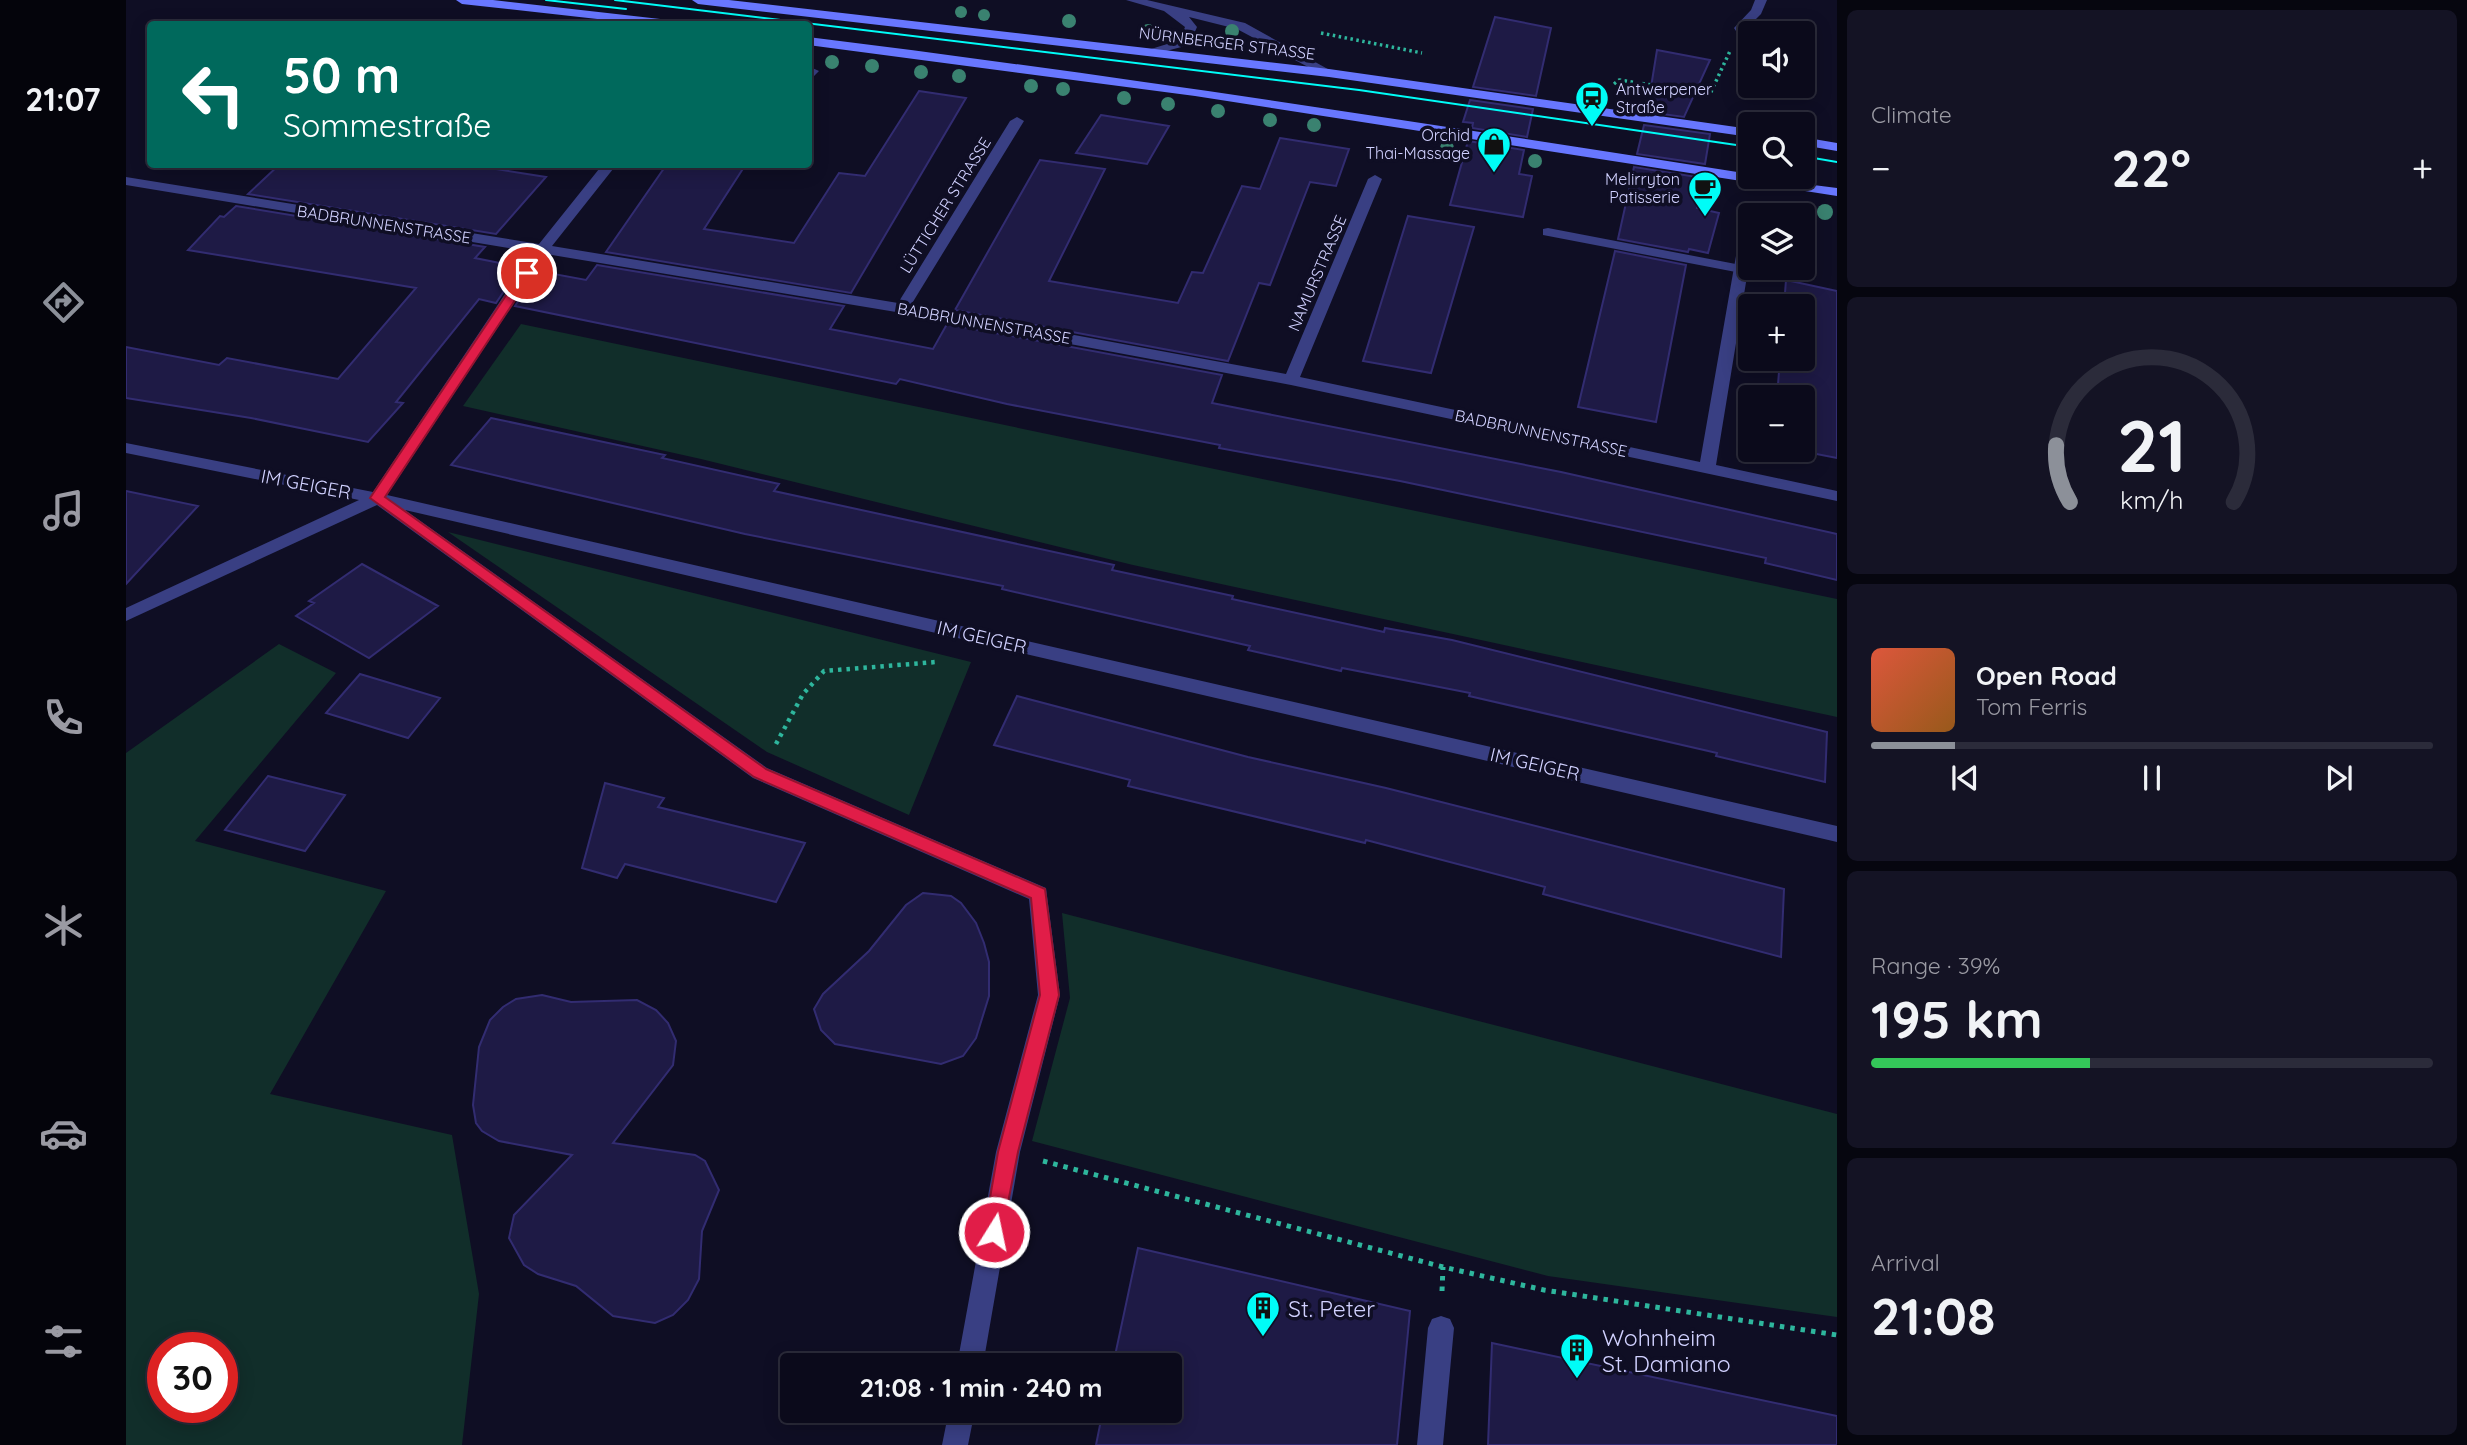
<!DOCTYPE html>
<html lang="en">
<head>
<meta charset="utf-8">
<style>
  :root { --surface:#0b0a1b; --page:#141324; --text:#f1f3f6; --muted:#9a9aa3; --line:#2b2b3a; --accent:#8c9099 }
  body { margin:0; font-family:Quicksand,sans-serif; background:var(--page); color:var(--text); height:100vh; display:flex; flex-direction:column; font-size:26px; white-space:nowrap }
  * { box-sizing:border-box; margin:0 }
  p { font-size:23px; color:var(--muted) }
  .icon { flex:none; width:38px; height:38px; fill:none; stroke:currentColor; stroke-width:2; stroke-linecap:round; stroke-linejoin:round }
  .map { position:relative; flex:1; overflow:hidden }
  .side { display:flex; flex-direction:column; gap:10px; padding:10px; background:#06060f; width:630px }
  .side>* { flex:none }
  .guide { position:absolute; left:21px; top:21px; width:665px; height:147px; border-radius:7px; box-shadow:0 4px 18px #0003,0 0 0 2px var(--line); background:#00695c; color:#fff; overflow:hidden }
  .buttons { position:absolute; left:1612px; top:21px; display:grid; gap:14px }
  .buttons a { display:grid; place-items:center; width:77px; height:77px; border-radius:7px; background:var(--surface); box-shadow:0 4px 18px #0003,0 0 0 2px var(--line); font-size:35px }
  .speed { position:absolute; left:21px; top:1332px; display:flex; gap:14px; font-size:35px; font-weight:700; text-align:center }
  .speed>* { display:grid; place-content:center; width:91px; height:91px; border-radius:50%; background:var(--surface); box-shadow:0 4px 18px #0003,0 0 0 2px var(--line); line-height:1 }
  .speed .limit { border:10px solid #d22; background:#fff; color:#111 }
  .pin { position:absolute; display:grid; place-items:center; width:60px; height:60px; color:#fff; margin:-30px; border:4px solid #fff; border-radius:50%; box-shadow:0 2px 7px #0007 }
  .me { position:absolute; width:77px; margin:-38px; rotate:10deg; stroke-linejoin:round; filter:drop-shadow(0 0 5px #0008) }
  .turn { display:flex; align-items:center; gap:24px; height:147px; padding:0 21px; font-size:32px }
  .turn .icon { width:91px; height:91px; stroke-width:2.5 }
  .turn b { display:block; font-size:49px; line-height:60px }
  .big { font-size:52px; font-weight:700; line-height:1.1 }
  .side .card { flex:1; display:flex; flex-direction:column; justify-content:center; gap:10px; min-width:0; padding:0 24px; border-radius:10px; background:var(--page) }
  .side .dial { align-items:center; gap:0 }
  .dial svg { height:182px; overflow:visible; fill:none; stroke:var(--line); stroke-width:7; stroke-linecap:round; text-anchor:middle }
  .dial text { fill:var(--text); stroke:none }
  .song { display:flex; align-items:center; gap:21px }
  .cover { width:84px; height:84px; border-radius:10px; background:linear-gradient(135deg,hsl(10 70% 55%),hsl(30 70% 35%)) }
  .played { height:7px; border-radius:4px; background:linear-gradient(90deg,var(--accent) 15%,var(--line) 15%) }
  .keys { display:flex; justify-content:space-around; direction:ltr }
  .heat { display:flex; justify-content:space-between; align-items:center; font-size:38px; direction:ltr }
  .charge { height:10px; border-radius:5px; background:linear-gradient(90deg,#34c759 39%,var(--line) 0) }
  .trip { position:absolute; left:654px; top:1353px; width:402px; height:70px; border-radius:7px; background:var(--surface); box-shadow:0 4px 18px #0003,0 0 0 2px var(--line); font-weight:700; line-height:70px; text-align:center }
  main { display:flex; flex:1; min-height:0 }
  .tabs { display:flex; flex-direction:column; width:126px; justify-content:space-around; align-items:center; background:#04040b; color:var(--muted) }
  .tabs .icon { width:49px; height:49px }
  .tabs .active { color:var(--accent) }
  .tabs b { font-size:32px; color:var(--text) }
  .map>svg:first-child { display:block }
</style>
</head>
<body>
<main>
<nav class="tabs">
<b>21:07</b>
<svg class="icon active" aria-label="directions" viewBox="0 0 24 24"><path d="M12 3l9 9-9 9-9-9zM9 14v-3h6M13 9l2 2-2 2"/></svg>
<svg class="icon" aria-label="music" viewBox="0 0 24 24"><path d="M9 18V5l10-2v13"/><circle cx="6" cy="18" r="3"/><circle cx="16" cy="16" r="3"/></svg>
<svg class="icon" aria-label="phone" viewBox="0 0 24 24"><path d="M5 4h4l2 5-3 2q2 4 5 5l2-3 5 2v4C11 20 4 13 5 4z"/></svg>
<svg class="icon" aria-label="climate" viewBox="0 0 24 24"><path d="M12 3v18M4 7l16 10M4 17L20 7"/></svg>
<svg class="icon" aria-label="car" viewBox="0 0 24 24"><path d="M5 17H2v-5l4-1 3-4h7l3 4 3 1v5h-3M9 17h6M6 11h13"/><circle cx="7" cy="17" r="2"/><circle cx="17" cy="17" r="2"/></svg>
<svg class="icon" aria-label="filters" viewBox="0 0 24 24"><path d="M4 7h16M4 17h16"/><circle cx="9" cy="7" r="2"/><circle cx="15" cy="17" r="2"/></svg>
</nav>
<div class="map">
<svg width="1711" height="1445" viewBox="0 0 1711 1445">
  <rect width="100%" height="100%" fill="#0f0e24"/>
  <path fill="#112e2a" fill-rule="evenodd" d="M 395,324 L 1711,599 L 1711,717 L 1007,565 L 575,459 L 337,406 Z
    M 322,532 L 845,662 L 783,815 L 641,752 Z
    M 153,644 L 210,673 L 69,841 L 260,891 L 144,1094 L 326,1135 L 353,1294 L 336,1445 L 0,1445 L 0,753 ZM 37,1348 L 96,1348 L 96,1407 L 37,1407 Z
    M 936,913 L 1711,1114 L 1711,1317 L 1422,1276 L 906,1141 L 944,998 Z"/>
  <path fill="#1e1a45" stroke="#322c71" stroke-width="2" d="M 1369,17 L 1425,28 L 1410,96 L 1347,87 Z
    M 1531,50 L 1584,60 L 1558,117 L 1521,112 Z
    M 793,91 L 840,98 L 725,293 L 480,252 L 541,164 L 620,164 L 578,229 L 668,243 L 713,173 L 739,176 Z
    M 1344,100 L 1407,109 L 1401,137 L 1346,128 L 1347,123 L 1337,122 Z
    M 975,115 L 1043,126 L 1021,164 L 950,153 Z
    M 1518,125 L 1584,134 L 1579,164 L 1511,154 Z
    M 1154,138 L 1223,149 L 1210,186 L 1184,182 L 1144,285 L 1133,283 L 1102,361 L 829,310 L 914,160 L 979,169 L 923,281 L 1052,303 L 1066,272 L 1077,273 L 1116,186 L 1134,189 Z
    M 1342,141 L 1398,150 L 1393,174 L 1406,176 L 1397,217 L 1324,205 Z
    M 154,164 L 339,164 L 420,177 L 370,234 L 122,194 Z
    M 1508,167 L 1577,178 L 1571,208 L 1593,213 L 1582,253 L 1563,249 L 1562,252 L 1492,239 Z
    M 110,206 L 359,247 L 349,258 L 394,267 L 370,303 L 353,299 L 270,402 L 277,403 L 242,442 L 125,418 L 0,398 L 0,347 L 93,365 L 101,358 L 212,379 L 290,288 L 62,250 L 94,216 L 98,217 Z
    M 1282,216 L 1348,227 L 1305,373 L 1237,361 Z
    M 1489,251 L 1560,265 L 1530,422 L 1452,407 Z
    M 471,265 L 718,306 L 704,329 L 807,349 L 821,324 L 1096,375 L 1086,403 L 1435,472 L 1711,534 L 1711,580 L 1639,563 L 1640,558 L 1274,481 L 1093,448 L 1094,445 L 881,404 L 774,379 L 770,384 L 389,306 L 412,271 L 460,280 Z
    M 1660,280 L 1711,291 L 1711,458 L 1670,450 L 1676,450 L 1676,397 L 1651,397 L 1654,359 L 1676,359 L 1676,306 L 1658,306 Z
    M 365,418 L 539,455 L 536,458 L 653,484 L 648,491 L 988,565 L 986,570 L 1107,596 L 1106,599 L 1258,632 L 1259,628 L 1326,640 L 1701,732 L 1699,782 L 1590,756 L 1591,753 L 1343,696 L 1344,693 L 1216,668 L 1215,671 L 1122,650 L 1124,646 L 876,589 L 877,586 L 619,534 L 325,465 Z
    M 0,491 L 72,506 L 0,584 Z
    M 236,564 L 312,606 L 243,658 L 170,616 L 188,603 L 183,601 Z
    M 234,674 L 314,698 L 282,738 L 200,713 Z
    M 891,696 L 1122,757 L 1260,788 L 1658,889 L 1655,957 L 1417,894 L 1419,887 L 1240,840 L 1239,843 L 1002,786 L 1004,780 L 868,745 Z
    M 142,776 L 219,795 L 179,851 L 99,830 Z
    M 479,783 L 538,798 L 532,807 L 679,843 L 650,902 L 499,864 L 491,878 L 456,868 Z
    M 797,893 L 825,896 L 835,903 L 850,923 L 858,943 L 863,962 L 863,996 L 850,1038 L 837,1056 L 815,1064 L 709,1044 L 695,1030 L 688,1009 L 697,994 L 743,951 L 780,905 Z
    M 416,995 L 445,1002 L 511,1000 L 530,1010 L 542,1023 L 550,1041 L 547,1065 L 487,1143 L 569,1155 L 579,1161 L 593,1190 L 576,1231 L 573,1279 L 562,1300 L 547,1315 L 529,1323 L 487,1316 L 450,1286 L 412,1274 L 398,1265 L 383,1238 L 388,1215 L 446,1155 L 373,1141 L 356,1131 L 350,1123 L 347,1105 L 353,1047 L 364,1020 L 377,1007 L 390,999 Z
    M 1012,1248 L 1284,1311 L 1271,1445 L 970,1445 L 977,1410 L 1045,1410 L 1045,1365 L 987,1365 Z
    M 1366,1343 L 1711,1416 L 1711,1445 L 1362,1445 Z"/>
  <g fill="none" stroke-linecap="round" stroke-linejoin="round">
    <path stroke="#2eb69d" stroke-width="3.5" stroke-dasharray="2.5 3.5" stroke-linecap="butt" d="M 1195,33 L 1296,53
      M 1488,84 L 1493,80 L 1565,91
      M 1580,93 L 1584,94 L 1604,51
      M 1644,112 L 1662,116"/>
    <path stroke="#2eb69d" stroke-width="4.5" stroke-dasharray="3.5 5" stroke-linecap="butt" d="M 650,744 L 677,694 L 698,671 L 810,662"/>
    <path stroke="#2eb69d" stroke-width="5" stroke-dasharray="4.5 6" stroke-linecap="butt" d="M 917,1161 L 1317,1267 L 1418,1290 L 1711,1335
      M 1316,1291 L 1317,1267"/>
    <path fill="#393f83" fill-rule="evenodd" d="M 682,66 L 693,71 L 682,82 Z
      M 1422,228 L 1615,265 L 1622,269 L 1615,273 L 1417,235 L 1417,229 Z
      M 1315,1316 L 1324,1319 L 1328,1328 L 1317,1445 L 1291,1445 L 1302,1328 L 1306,1319 Z"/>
    <path fill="#393f83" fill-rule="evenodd" d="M 1000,0 L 1021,0 L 1119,23 L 1209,73 L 1199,76 L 1111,29 L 1063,17 L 1071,27 L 1063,45 L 1025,55 L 1025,49 L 1054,40 L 1059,27 L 1038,11 Z
      M 1629,0 L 1641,0 L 1635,14 L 1618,31 L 1610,31 L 1608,28 L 1625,10 Z
      M 891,117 L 898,121 L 785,305 L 1160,374 L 1242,179 L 1249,175 L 1256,179 L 1174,377 L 1574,462 L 1614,233 L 1621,229 L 1624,229 L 1624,258 L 1590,465 L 1711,491 L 1711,501 L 1165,385 L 776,313 L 420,254 L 261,495 L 1711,826 L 1711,842 L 279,510 L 641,768 L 920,888 L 934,995 L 894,1152 L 857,1365 L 831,1365 L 870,1152 L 912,995 L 903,899 L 627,778 L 251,505 L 0,621 L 0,608 L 233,500 L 0,453 L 0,443 L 247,492 L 407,252 L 0,185 L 0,177 L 413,244 L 477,164 L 491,164 L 426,246 L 772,303 L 884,121 Z
      M 823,1410 L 849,1410 L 842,1445 L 816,1445 Z"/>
    <path fill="#6877ff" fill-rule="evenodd" d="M 330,0 L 367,0 L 543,20 L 549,24 L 516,24 L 336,4 Z
      M 566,0 L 603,0 L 1203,69 L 1624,129 L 1624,137 L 1203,77 L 572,4 Z
      M 682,37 C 997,76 1311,125 1624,174 L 1624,177 L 1711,188 L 1711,196 L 1069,96 L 682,45 Z
      M 1676,137 L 1711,143 L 1711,151 L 1676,145 Z"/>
    <path stroke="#00fcf7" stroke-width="2" d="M 420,0 L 500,9
      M 489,0 L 1233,90 L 1624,147
      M 1676,156 L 1711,162"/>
  </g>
  <g fill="#3a8270">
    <circle cx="835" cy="12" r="6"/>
    <circle cx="858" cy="15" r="6"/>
    <circle cx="943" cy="21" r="7"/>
    <circle cx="1022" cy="31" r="7"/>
    <circle cx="1106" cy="31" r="7"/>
    <circle cx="1132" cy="47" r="7"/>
    <circle cx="706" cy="62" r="7"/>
    <circle cx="746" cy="66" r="7"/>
    <circle cx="795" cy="72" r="7"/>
    <circle cx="833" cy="76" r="7"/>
    <circle cx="905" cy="86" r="7"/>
    <circle cx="937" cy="89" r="7"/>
    <circle cx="998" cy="98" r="7"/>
    <circle cx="1042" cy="104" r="7"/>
    <circle cx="1092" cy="111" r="7"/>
    <circle cx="1144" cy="120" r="7"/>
    <circle cx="1188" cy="125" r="7"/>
    <circle cx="1321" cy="148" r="7"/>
    <circle cx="1409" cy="161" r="7"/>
    <circle cx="1699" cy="212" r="8"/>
  </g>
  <path fill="#e11d48" stroke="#92132f" stroke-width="2" d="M 401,269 L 407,273 L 259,497 L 640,769 L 919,889 L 933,995 L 892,1152 L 875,1238 L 868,1241 L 861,1238 L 858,1232 L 872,1152 L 914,995 L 905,898 L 628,777 L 244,498 L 395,273 Z"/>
  <defs>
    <g id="station-pin" transform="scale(1.75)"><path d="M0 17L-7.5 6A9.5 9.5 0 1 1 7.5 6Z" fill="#00fcf7" stroke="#0f0e24"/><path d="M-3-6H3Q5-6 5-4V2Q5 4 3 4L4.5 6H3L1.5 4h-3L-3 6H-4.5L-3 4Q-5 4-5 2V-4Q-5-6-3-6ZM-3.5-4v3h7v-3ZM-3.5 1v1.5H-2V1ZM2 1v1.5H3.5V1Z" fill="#111"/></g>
    <g id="shop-pin" transform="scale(1.75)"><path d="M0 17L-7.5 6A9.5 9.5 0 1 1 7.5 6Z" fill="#00fcf7" stroke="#0f0e24"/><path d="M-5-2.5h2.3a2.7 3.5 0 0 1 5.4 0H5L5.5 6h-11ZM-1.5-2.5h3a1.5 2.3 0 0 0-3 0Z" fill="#111"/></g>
    <g id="cafe-pin" transform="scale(1.75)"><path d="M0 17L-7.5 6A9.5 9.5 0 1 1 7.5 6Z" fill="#00fcf7" stroke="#0f0e24"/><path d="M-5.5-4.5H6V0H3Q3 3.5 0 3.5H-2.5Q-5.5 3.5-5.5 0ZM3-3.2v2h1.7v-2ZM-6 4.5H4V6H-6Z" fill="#111"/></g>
    <g id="building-pin" transform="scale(1.75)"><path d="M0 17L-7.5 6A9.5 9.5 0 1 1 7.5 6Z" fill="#00fcf7" stroke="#0f0e24"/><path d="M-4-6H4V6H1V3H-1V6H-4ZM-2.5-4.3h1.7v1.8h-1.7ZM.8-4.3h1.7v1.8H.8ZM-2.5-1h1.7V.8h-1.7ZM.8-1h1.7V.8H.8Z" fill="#111"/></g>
  </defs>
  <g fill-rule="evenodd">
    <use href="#station-pin" x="1466" y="98"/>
    <use href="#shop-pin" x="1368" y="144"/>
    <use href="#cafe-pin" x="1579" y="188"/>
    <use href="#building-pin" x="1137" y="1308"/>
    <use href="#building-pin" x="1451" y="1350"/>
  </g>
  <g text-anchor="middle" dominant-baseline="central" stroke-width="7" stroke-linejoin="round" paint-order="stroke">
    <g font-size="16" fill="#d1d1ff" stroke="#0f0e24">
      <text transform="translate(1101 43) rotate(7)">NÜRNBERGER STRASSE</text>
      <text transform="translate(819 205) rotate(-58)">LÜTTICHER STRASSE</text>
      <text transform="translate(258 224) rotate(9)">BADBRUNNENSTRASSE</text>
      <text transform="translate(1191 273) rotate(-67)">NAMURSTRASSE</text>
      <text transform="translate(858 323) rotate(10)">BADBRUNNENSTRASSE</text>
      <text transform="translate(1415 433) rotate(12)">BADBRUNNENSTRASSE</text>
    </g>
    <g font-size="16" fill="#d1d1ff" stroke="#0f0e24" text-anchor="end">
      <text x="1490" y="89" text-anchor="start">Antwerpener<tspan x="1490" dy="18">Straße</tspan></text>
      <text x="1344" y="135">Orchid<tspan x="1344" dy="18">Thai-Massage</tspan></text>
      <text x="1554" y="179">Melirryton<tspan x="1554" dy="18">Patisserie</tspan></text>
    </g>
    <g font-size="19" fill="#d1d1ff" stroke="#0f0e24">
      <text transform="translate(180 484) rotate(11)">IM GEIGER</text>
      <text transform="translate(856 637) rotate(13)">IM GEIGER</text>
      <text transform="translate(1409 764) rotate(13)">IM GEIGER</text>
    </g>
    <g font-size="23" fill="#d1d1ff" stroke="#0f0e24" text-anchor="start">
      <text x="1162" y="1308">St. Peter</text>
      <text x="1476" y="1337">Wohnheim<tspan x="1476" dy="26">St. Damiano</tspan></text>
    </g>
  </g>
</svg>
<div class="buttons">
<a><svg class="icon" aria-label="sound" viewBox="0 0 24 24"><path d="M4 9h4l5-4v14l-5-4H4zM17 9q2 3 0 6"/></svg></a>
<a><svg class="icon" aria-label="search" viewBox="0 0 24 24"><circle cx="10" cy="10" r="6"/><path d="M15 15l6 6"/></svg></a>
<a><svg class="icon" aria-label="layers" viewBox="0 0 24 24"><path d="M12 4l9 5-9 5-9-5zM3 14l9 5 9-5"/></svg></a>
<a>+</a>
<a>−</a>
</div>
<div class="speed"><div class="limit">30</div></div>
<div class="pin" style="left:401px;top:273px;background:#d93025"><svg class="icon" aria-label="arrive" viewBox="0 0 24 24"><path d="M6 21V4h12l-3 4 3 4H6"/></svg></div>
<svg class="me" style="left:868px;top:1232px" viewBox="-20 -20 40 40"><circle r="17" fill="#e11d48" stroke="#fff" stroke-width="3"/><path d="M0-11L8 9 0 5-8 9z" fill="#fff"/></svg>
<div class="trip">21:08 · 1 min · 240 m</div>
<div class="guide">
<div class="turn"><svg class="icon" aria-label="left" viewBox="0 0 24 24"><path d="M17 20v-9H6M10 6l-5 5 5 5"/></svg><div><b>50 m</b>Sommestraße</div></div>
</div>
</div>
<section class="side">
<div class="card"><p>Climate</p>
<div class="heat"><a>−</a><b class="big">22°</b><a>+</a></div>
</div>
<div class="card dial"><svg viewBox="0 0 100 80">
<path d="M14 69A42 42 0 1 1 86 69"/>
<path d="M14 69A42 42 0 0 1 8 44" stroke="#8c9099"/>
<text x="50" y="56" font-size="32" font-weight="700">21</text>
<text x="50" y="72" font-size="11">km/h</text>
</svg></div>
<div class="card">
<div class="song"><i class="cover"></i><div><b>Open Road</b><p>Tom Ferris</p></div></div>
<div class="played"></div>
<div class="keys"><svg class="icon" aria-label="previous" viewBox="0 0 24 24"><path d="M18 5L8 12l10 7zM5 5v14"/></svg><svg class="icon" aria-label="pause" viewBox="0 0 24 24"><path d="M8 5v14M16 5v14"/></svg><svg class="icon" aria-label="next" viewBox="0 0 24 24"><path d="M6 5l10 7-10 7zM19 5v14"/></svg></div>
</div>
<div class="card"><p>Range · 39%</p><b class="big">195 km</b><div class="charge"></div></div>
<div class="card"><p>Arrival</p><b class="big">21:08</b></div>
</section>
</main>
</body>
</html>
